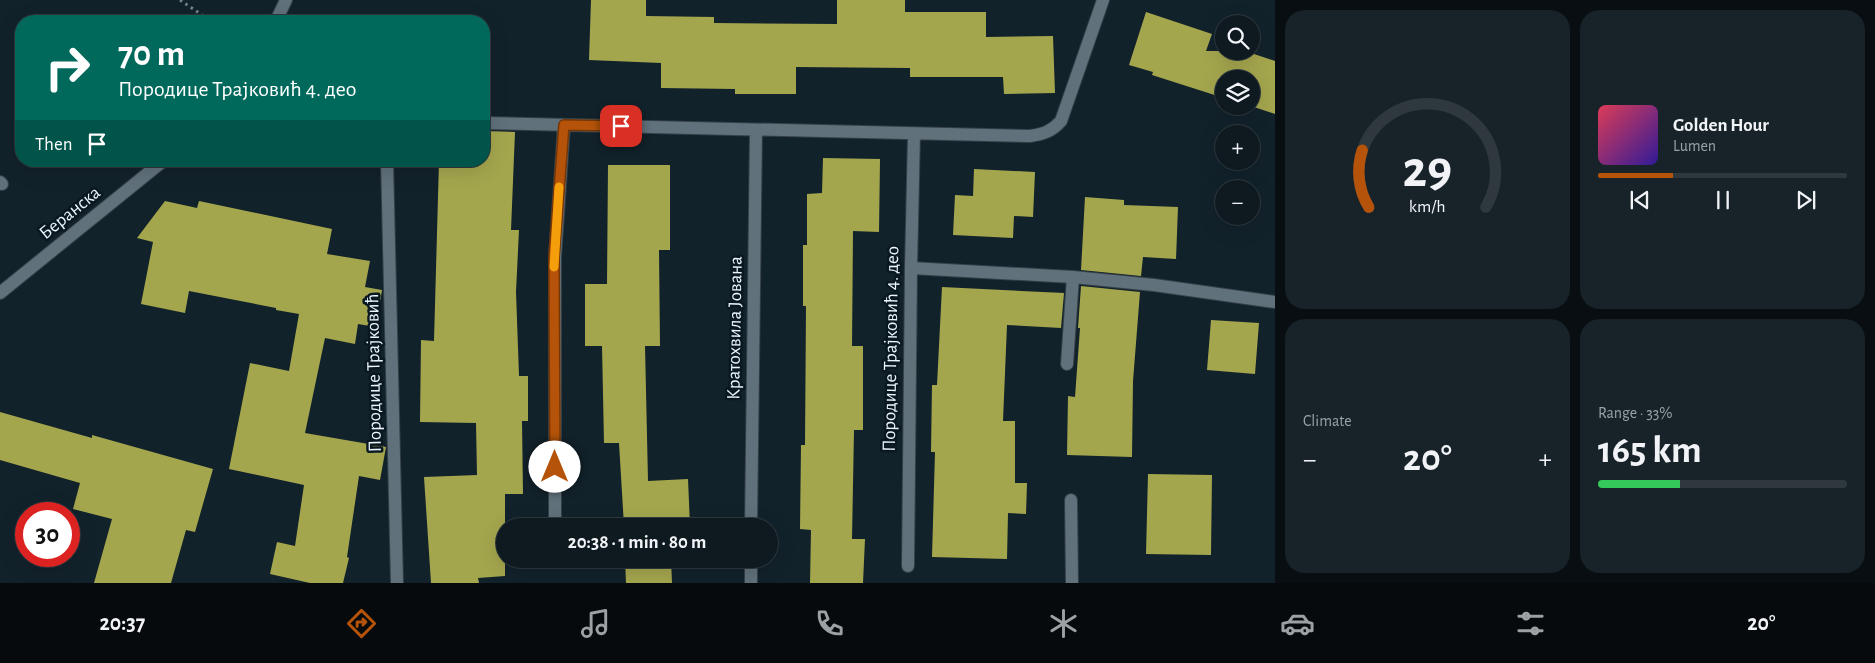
<!DOCTYPE html>
<html lang="en">
<head>
<meta charset="utf-8">
<style>
  :root { --surface:#0e1a20; --page:#172329; --text:#f1f3f6; --muted:#9ba1a5; --line:#2e383e; --accent:#b45309 }
  body { margin:0; font-family:"Alegreya Sans",sans-serif; background:var(--page); color:var(--text); height:100vh; display:flex; flex-direction:column; font-size:19px; white-space:nowrap }
  * { box-sizing:border-box; margin:0 }
  p { font-size:16px; color:var(--muted) }
  .icon { flex:none; width:28px; height:28px; fill:none; stroke:currentColor; stroke-width:2; stroke-linecap:round; stroke-linejoin:round }
  .map { position:relative; flex:1; overflow:hidden }
  .details { display:flex; flex-direction:column; gap:10px; padding:10px; background:#080e12; width:600px }
  .details>* { flex:none }
  .top-card { position:absolute; left:15px; top:15px; width:475px; height:152px; border-radius:20px; box-shadow:0 5px 20px #0002,0 0 0 1px var(--line); background:#00695c; color:#fff; overflow:hidden }
  .tools { position:absolute; left:1215px; top:15px; display:grid; gap:10px }
  .tools a { display:grid; place-items:center; width:45px; height:45px; border-radius:50%; background:var(--surface); box-shadow:0 5px 20px #0002,0 0 0 1px var(--line); font-size:25px }
  .speed { position:absolute; left:15px; top:502px; display:flex; gap:10px; font-size:25px; font-weight:700; text-align:center }
  .speed>* { display:grid; place-content:center; width:65px; height:65px; border-radius:50%; background:var(--surface); box-shadow:0 5px 20px #0002,0 0 0 1px var(--line); line-height:1 }
  .speed .limit { border:8px solid #d22; background:#fff; color:#111 }
  .pin { position:absolute; display:grid; place-items:center; width:42px; height:42px; color:#fff; margin:-21px; border-radius:10px; box-shadow:0 2px 8px #0006 }
  .me { position:absolute; width:55px; margin:-28px; rotate:0deg; stroke-linejoin:round; filter:drop-shadow(0 0 4px #0008) }
  .turn { display:flex; align-items:center; gap:18px; height:105px; padding:0 20px; font-size:22px }
  .turn .icon { width:65px; height:65px; stroke-width:2.5 }
  .turn b { display:block; font-size:35px; line-height:42px }
  .then { display:flex; align-items:center; height:48px; padding:0 20px; background:#0003; gap:10px; font-size:19px }
  .big { font-size:38px; font-weight:700; line-height:1.1 }
  .details .widget { flex:1; display:flex; flex-direction:column; justify-content:center; gap:8px; min-width:0; padding:0 18px; border-radius:20px; background:var(--page) }
  .details .dial { align-items:center; gap:0 }
  .dial svg { height:130px; overflow:visible; fill:none; stroke:var(--line); stroke-width:7; stroke-linecap:round; text-anchor:middle }
  .dial text { fill:var(--text); stroke:none }
  .song { display:flex; align-items:center; gap:15px }
  .cover { width:60px; height:60px; border-radius:8px; background:linear-gradient(135deg,hsl(350 70% 55%),hsl(250 70% 35%)) }
  .played { height:5px; border-radius:2px; background:linear-gradient(90deg,var(--accent) 30%,var(--line) 30%) }
  .keys { display:flex; justify-content:space-around; direction:ltr }
  .heat { display:flex; justify-content:space-between; align-items:center; font-size:28px; direction:ltr }
  .charge { height:8px; border-radius:4px; background:linear-gradient(90deg,#34c759 33%,var(--line) 0) }
  .details .tiles { flex:1; display:grid; gap:10px; grid-template-columns:repeat(2,1fr) }
  .trip { position:absolute; left:496px; top:518px; width:282px; height:50px; border-radius:25px; background:var(--surface); box-shadow:0 5px 20px #0002,0 0 0 1px var(--line); font-weight:700; line-height:50px; text-align:center }
  .tabs { display:flex; height:80px; justify-content:space-around; align-items:center; background:#060a0d; color:var(--muted) }
  .tabs .icon { width:35px; height:35px }
  .tabs .active { color:var(--accent) }
  .tabs b { font-size:22px; color:var(--text) }
  main { display:flex; flex:1; min-height:0 }
  .map>svg:first-child { display:block }
</style>
</head>
<body>
<main>
<div class="map">
<svg width="1275" height="583" viewBox="0 0 1275 583">
  <rect width="100%" height="100%" fill="#12222b"/>
  <path fill="#a4a64e" d="M 591,0 L 646,0 L 646,16 L 714,17 L 714,23 L 837,24 L 837,0 L 905,0 L 905,12 L 986,12 L 986,37 L 1053,36 L 1055,93 L 1004,94 L 1003,77 L 910,77 L 910,68 L 796,67 L 796,94 L 735,94 L 735,89 L 661,88 L 661,63 L 589,60 Z
    M 1146,12 L 1212,34 L 1206,51 L 1245,51 L 1275,61 L 1275,114 L 1251,106 L 1251,79 L 1224,79 L 1224,98 L 1152,75 L 1153,72 L 1129,65 Z
    M 484,131 L 515,132 L 511,230 L 519,230 L 516,292 L 519,376 L 528,376 L 528,421 L 522,421 L 523,494 L 505,494 L 505,576 L 478,578 L 479,583 L 431,583 L 424,477 L 477,475 L 476,423 L 420,422 L 421,340 L 434,341 L 439,161 L 484,161 Z
    M 823,158 L 880,159 L 879,232 L 853,231 L 852,346 L 863,346 L 863,430 L 854,430 L 852,539 L 865,539 L 863,583 L 810,583 L 811,530 L 800,529 L 801,445 L 805,445 L 806,306 L 803,306 L 803,245 L 807,245 L 807,194 L 822,193 Z
    M 608,165 L 670,165 L 670,250 L 659,250 L 660,346 L 645,346 L 648,481 L 688,479 L 690,526 L 624,526 L 619,443 L 604,443 L 602,346 L 585,346 L 585,284 L 607,284 Z
    M 974,169 L 1035,172 L 1033,217 L 1014,216 L 1013,238 L 953,235 L 955,195 L 973,196 Z
    M 1085,197 L 1124,200 L 1124,205 L 1178,207 L 1176,259 L 1143,257 L 1141,276 L 1081,270 Z
    M 165,201 L 197,208 L 199,201 L 332,229 L 327,254 L 370,261 L 365,287 L 382,290 L 376,327 L 358,324 L 355,344 L 325,338 L 305,433 L 386,447 L 380,480 L 359,476 L 347,557 L 349,558 L 343,583 L 310,583 L 270,574 L 277,542 L 295,546 L 304,485 L 229,469 L 250,363 L 289,371 L 299,314 L 276,310 L 276,308 L 189,291 L 185,313 L 141,304 L 153,242 L 137,238 Z
    M 1081,286 L 1140,292 L 1133,381 L 1132,457 L 1067,455 L 1068,396 L 1075,397 L 1080,328 L 1078,328 Z
    M 942,287 L 1064,293 L 1061,328 L 1007,325 L 1003,421 L 1015,421 L 1015,483 L 1027,483 L 1026,514 L 1008,513 L 1007,559 L 932,557 L 935,452 L 931,452 L 932,385 L 937,385 Z
    M 1211,320 L 1259,323 L 1255,374 L 1207,370 Z
    M 0,412 L 92,438 L 92,435 L 213,469 L 195,532 L 186,530 L 171,583 L 94,583 L 112,519 L 73,509 L 80,483 L 0,460 Z
    M 1148,474 L 1212,475 L 1211,555 L 1146,554 Z
    M 625,559 L 671,559 L 672,583 L 626,583 Z"/>
  <g fill="none" stroke-linecap="round" stroke-linejoin="round">
    <g stroke="#353f46" stroke-width="14">
      <path id="service" d="M 0,182 L 2,184
        M 911,268 L 1073,277 L 1154,285 L 1275,302
        M 1067,364 L 1073,277"/>
    </g>
    <g stroke="#353f46" stroke-width="14">
      <path id="minor" d="M 276,21 L 286,0
        M 484,123 L 1030,136 C 1044,134 1052,131 1061,121 L 1103,0
        M 387,161 L 397,583
        M 0,293 L 163,161
        M 1071,500 L 1072,583
        M 555,526 L 555,257 L 564,125
        M 751,526 L 756,130
        M 908,566 L 911,268 L 914,134
        M 751,583 L 751,559"/>
    </g>
    <path stroke="#748289" stroke-width="3" stroke-dasharray="2.5 4" stroke-linecap="butt" d="M 180,0 L 211,21"/>
    <use href="#service" stroke="#60717c" stroke-width="12"/>
    <use href="#minor" stroke="#60717c" stroke-width="12"/>
  </g>
  <g fill="none" stroke-linecap="round" stroke-linejoin="round">
    <g stroke="#753606" stroke-width="12">
      <path id="route" d="M 555,467 L 554,257 L 564,125 L 621,126"/>
    </g>
    <use href="#route" stroke="#b45309" stroke-width="9"/>
    <path stroke="#f59e0b" stroke-width="9" d="M 554,267 L 559,187"/>
  </g>
  <g text-anchor="middle" dominant-baseline="central" stroke-width="5" stroke-linejoin="round" paint-order="stroke">
    <g font-size="19" fill="#ecf6fc" stroke="#091821">
      <text transform="translate(70 213) rotate(-39)">Беранска</text>
      <text transform="translate(735 328) rotate(-89)">Кратохвила Јована</text>
      <text transform="translate(891 349) rotate(-89)">Породице Трајковић 4. део</text>
      <text transform="translate(374 373) rotate(-91)">Породице Трајковић</text>
    </g>
  </g>
</svg>
<div class="tools">
<a><svg class="icon" aria-label="search" viewBox="0 0 24 24"><circle cx="10" cy="10" r="6"/><path d="M15 15l6 6"/></svg></a>
<a><svg class="icon" aria-label="layers" viewBox="0 0 24 24"><path d="M12 4l9 5-9 5-9-5zM3 14l9 5 9-5"/></svg></a>
<a>+</a>
<a>−</a>
</div>
<div class="speed"><div class="limit">30</div></div>
<div class="pin" style="left:621px;top:126px;background:#d93025"><svg class="icon" aria-label="arrive" viewBox="0 0 24 24"><path d="M6 21V4h12l-3 4 3 4H6"/></svg></div>
<svg class="me" style="left:555px;top:467px" viewBox="-20 -20 40 40"><circle r="19" fill="#fff"/><path d="M0-13L10 11 0 6-10 11z" fill="#b45309"/></svg>
<div class="trip">20:38 · 1 min · 80 m</div>
<div class="top-card">
<div class="turn"><svg class="icon" aria-label="right" viewBox="0 0 24 24"><path d="M7 20v-9h11M14 6l5 5-5 5"/></svg><div><b>70 m</b>Породице Трајковић 4. део</div></div>
<div class="then">Then<svg class="icon" aria-label="arrive" viewBox="0 0 24 24"><path d="M6 21V4h12l-3 4 3 4H6"/></svg></div>
</div>
</div>
<section class="details">
<div class="tiles">
<div class="widget dial"><svg viewBox="0 0 100 80">
<path d="M14 69A42 42 0 1 1 86 69"/>
<path d="M14 69A42 42 0 0 1 10 34" stroke="#b45309"/>
<text x="50" y="56" font-size="32" font-weight="700">29</text>
<text x="50" y="72" font-size="11">km/h</text>
</svg></div>
<div class="widget">
<div class="song"><i class="cover"></i><div><b>Golden Hour</b><p>Lumen</p></div></div>
<div class="played"></div>
<div class="keys"><svg class="icon" aria-label="previous" viewBox="0 0 24 24"><path d="M18 5L8 12l10 7zM5 5v14"/></svg><svg class="icon" aria-label="pause" viewBox="0 0 24 24"><path d="M8 5v14M16 5v14"/></svg><svg class="icon" aria-label="next" viewBox="0 0 24 24"><path d="M6 5l10 7-10 7zM19 5v14"/></svg></div>
</div>
<div class="widget"><p>Climate</p>
<div class="heat"><a>−</a><b class="big">20°</b><a>+</a></div>
</div>
<div class="widget"><p>Range · 33%</p><b class="big">165 km</b><div class="charge"></div></div>
</div>
</section>
</main>
<nav class="tabs">
<b>20:37</b>
<svg class="icon active" aria-label="directions" viewBox="0 0 24 24"><path d="M12 3l9 9-9 9-9-9zM9 14v-3h6M13 9l2 2-2 2"/></svg>
<svg class="icon" aria-label="music" viewBox="0 0 24 24"><path d="M9 18V5l10-2v13"/><circle cx="6" cy="18" r="3"/><circle cx="16" cy="16" r="3"/></svg>
<svg class="icon" aria-label="phone" viewBox="0 0 24 24"><path d="M5 4h4l2 5-3 2q2 4 5 5l2-3 5 2v4C11 20 4 13 5 4z"/></svg>
<svg class="icon" aria-label="climate" viewBox="0 0 24 24"><path d="M12 3v18M4 7l16 10M4 17L20 7"/></svg>
<svg class="icon" aria-label="car" viewBox="0 0 24 24"><path d="M5 17H2v-5l4-1 3-4h7l3 4 3 1v5h-3M9 17h6M6 11h13"/><circle cx="7" cy="17" r="2"/><circle cx="17" cy="17" r="2"/></svg>
<svg class="icon" aria-label="filters" viewBox="0 0 24 24"><path d="M4 7h16M4 17h16"/><circle cx="9" cy="7" r="2"/><circle cx="15" cy="17" r="2"/></svg>
<b>20°</b>
</nav>
</body>
</html>
